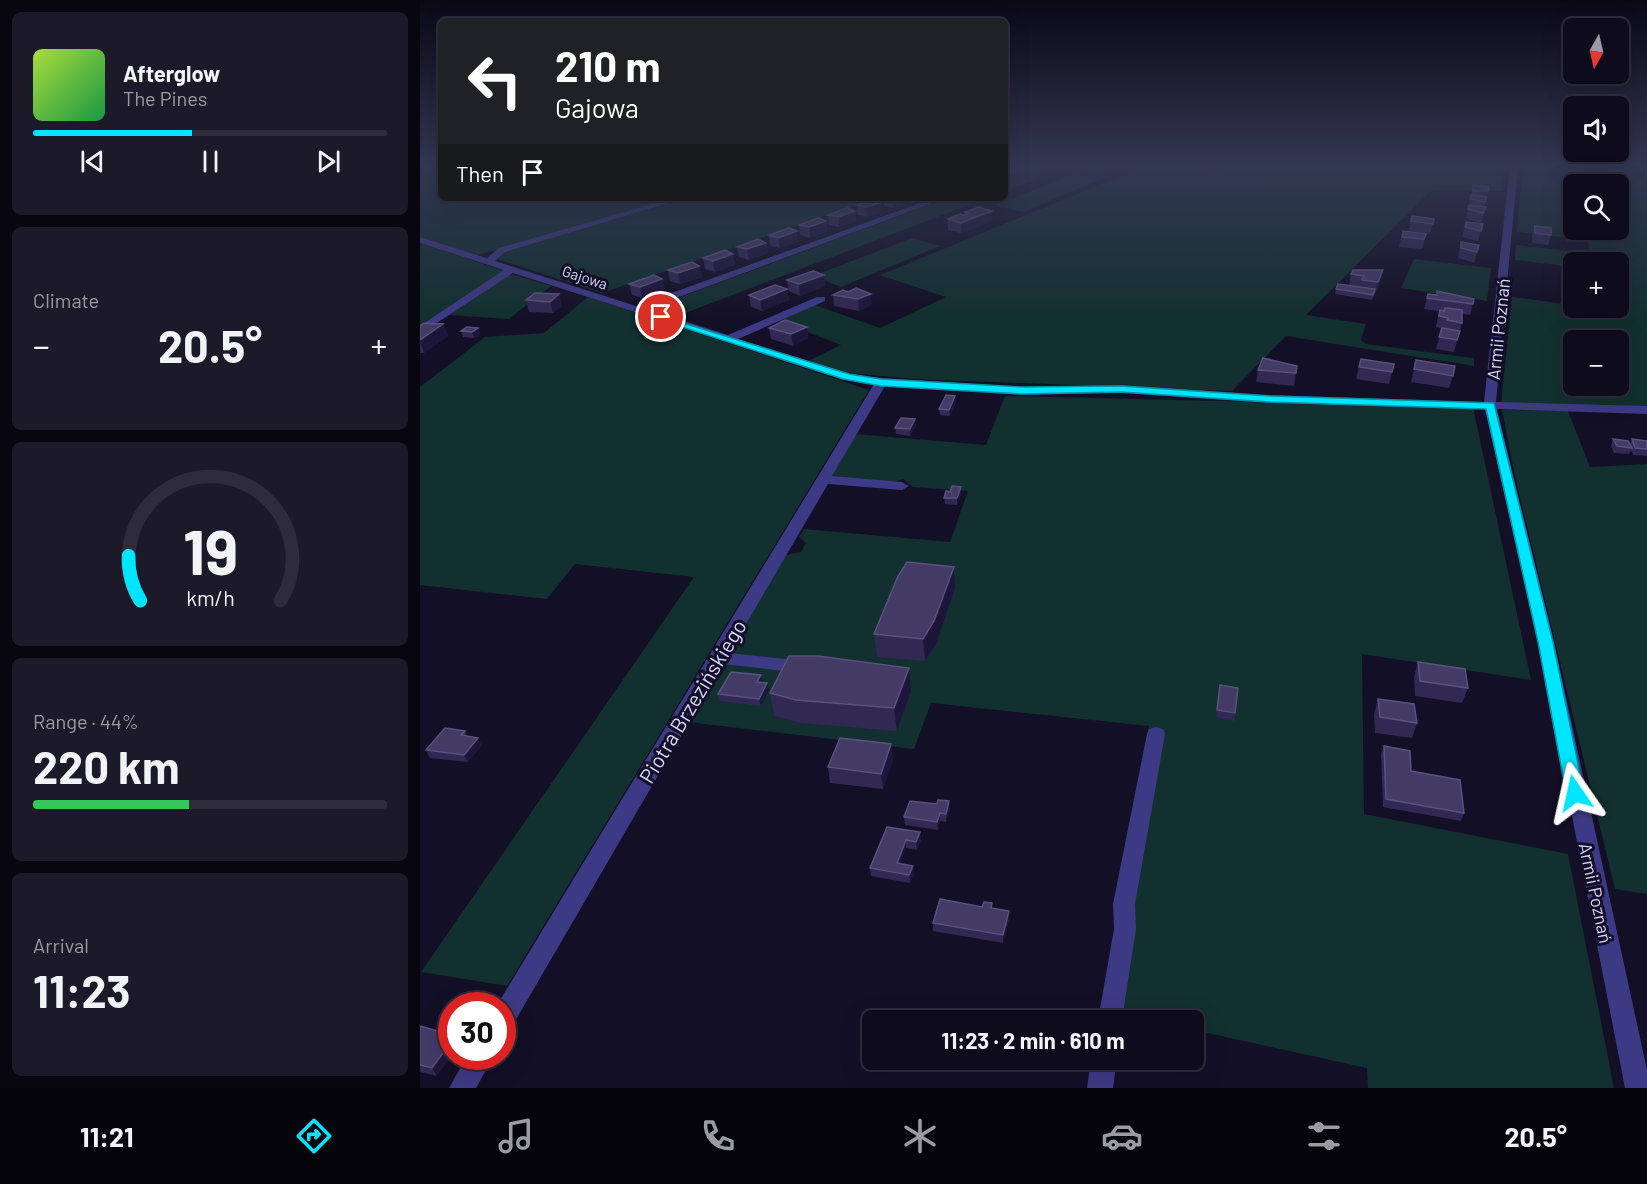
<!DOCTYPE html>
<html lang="en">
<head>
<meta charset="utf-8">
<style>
  :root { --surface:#0e0b1c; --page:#1c1929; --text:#f1f3f6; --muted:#9b9ba3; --line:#2e2b3b; --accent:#00e5ff }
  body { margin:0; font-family:Barlow,sans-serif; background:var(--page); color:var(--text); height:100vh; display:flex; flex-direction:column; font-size:22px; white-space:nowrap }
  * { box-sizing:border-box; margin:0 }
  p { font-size:20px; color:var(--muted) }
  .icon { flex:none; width:33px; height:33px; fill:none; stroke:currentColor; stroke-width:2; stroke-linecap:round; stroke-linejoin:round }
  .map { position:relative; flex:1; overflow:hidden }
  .panel { display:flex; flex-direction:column; gap:12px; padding:12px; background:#08060f; width:420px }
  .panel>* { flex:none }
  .banner { position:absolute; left:18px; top:18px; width:570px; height:183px; border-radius:9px; box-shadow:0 6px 24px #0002,0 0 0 2px var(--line); background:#202124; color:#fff; overflow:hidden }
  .needle { width:39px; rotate:188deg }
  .tools { position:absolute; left:1143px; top:18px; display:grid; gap:12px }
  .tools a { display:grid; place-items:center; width:66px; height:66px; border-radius:9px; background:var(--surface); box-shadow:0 6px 24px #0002,0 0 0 2px var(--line); font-size:30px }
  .speed { position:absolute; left:18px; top:992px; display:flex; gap:12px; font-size:30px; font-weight:700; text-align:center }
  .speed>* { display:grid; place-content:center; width:78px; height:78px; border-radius:50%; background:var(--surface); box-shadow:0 6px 24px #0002,0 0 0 2px var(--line); line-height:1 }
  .speed .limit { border:9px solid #d22; background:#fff; color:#111 }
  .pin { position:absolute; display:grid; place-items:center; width:51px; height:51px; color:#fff; margin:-26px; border:3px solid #fff; border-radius:50%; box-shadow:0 2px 6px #0007 }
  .me { position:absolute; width:66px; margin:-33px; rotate:349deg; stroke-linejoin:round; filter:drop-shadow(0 0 4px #0008) }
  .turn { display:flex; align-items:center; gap:21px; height:126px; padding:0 18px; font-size:27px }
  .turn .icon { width:78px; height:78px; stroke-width:2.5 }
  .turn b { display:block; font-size:42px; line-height:51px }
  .then { display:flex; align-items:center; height:57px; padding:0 18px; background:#0003; gap:12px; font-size:22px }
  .big { font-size:45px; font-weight:700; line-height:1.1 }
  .panel .tile { flex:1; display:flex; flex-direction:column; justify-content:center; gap:9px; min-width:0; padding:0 21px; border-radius:9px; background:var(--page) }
  .panel .dial { align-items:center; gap:0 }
  .dial svg { height:156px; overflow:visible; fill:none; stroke:var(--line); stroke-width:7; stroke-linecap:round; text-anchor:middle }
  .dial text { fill:var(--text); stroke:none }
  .song { display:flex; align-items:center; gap:18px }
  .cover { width:72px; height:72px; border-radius:9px; background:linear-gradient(135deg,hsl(80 70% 55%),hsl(140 70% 35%)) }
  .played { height:6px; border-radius:3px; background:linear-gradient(90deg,var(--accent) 45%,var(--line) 45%) }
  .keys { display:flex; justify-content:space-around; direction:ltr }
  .heat { display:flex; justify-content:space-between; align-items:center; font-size:33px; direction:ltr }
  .charge { height:9px; border-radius:4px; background:linear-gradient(90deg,#34c759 44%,var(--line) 0) }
  .trip { position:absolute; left:442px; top:1010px; width:342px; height:60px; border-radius:9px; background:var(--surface); box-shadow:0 6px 24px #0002,0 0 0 2px var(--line); font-weight:700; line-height:60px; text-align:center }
  .menu { display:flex; height:96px; justify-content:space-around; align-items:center; background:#06040b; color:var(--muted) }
  .menu .icon { width:42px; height:42px }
  .menu .selected { color:var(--accent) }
  .menu b { font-size:27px; color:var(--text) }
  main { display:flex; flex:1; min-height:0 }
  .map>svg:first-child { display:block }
</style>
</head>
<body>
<main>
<section class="panel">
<div class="tile">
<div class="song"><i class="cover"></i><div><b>Afterglow</b><p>The Pines</p></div></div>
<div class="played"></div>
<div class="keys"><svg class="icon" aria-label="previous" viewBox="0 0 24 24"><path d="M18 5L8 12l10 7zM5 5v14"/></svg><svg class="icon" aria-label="pause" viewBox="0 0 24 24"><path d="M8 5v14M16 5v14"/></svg><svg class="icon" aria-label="next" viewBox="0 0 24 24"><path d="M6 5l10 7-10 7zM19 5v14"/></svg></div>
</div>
<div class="tile"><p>Climate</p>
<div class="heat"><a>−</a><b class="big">20.5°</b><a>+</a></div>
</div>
<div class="tile dial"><svg viewBox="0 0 100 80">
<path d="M14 69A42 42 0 1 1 86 69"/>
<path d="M14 69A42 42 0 0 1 8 46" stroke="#00e5ff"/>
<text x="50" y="56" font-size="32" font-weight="700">19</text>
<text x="50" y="72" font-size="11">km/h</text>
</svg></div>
<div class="tile"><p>Range · 44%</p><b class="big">220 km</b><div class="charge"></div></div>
<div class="tile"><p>Arrival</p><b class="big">11:23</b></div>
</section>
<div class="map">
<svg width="1227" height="1088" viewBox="0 0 1227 1088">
  <rect width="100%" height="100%" fill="#130f26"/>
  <path fill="#12302f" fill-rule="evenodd" d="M 0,165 L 21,165 L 21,198 L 253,198 L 58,255 L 0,237 Z
    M 617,165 L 715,165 L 602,212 L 576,205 L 666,169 L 652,165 L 585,191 L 585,177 Z
    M 728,165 L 765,165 L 796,172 L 812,165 L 1084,165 L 1081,191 L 1012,190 L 886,315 L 946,324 L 941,340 L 946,344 L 1054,358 L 1054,366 L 866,336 L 812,391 L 494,379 L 420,372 L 388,361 L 421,345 L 359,321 L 395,305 L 460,328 L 526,297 L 460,275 Z
    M 1103,165 L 1227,165 L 1227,407 L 1081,404 L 1092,297 L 1153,305 L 1154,308 L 1198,308 L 1198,262 L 1154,262 L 1153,267 L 1095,260 L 1096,245 L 1169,253 L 1168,240 L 1097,232 ZM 1154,184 L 1198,184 L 1198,230 L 1154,230 ZM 1154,340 L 1198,340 L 1198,386 L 1154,386 Z
    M 268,198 L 457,198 L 182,293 L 77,259 L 84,252 Z
    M 528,198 L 567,198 L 255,317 L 231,308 Z
    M 492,238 L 520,246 L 421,287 L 393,276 Z
    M 0,243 L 84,271 L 0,328 Z
    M 994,259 L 1071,268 L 1067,301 L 981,288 Z
    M 94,275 L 131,286 L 89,319 L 29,315 L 87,276 Z
    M 168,297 L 449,390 L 87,986 L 1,972 L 274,577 L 155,564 L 127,599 L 0,585 L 0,387 L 65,337 L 124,333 Z
    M 585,396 L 1053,407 L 1111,680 L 942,654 L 944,814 L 1148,854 L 1194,1088 L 948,1088 L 947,1068 L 774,1030 L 774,1020 L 729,1020 L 700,1014 L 700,896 L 729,726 L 511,703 L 494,749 L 268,722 L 365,555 L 381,552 L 386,543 L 379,537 L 384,529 L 530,542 L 548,491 L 493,487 L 483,479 L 474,482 L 411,476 L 435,434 L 566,445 Z
    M 1082,410 L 1148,411 L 1170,467 L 1227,464 L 1227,894 L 1195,889 L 1094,472 Z"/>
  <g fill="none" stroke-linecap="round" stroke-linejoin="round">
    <path fill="#3d3a85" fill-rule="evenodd" d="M 603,165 L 614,165 L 585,177 L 585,172 Z
      M 1090,165 L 1098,165 L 1076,402 L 1227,406 L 1227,414 L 1077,409 L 1134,642 L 1227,1070 L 1227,1088 L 1205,1088 L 1118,642 L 1065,409 L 850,403 L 701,393 L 602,395 L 465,386 L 412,476 L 482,482 L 489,486 L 482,490 L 408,484 L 309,653 L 383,661 L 389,663 L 392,667 L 389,671 L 383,673 L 303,664 L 91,1028 L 82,1032 L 82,1005 L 77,1005 L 454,384 L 423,379 L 93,273 L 0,334 L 0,326 L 84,270 L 0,243 L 0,237 L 67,258 L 79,248 L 253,198 L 266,198 L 85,252 L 75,261 L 216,306 L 514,198 L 526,198 L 227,309 L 308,335 L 397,297 L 405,297 L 405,301 L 318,339 L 429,374 L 461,378 L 602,387 L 701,385 L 850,395 L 1064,402 Z
      M 736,727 L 743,729 L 745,734 L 715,904 L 716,929 L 702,1020 L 678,1020 L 694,929 L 693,904 L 727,734 L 729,729 Z
      M 47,1056 L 74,1056 L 56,1088 L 29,1088 Z
      M 671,1059 L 697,1059 L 693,1088 L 667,1088 Z"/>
  </g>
  <path fill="#312854" d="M 1053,185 L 1069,187 L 1063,217 L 1061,223 L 1046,219 Z
    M 463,198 L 488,198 L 488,202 L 473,208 L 464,206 Z
    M 462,202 L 463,211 L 447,217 L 438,215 L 437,205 Z
    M 435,211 L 436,221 L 419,227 L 409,225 L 408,215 Z
    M 572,211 L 572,221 L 541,233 L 528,230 L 528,219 L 545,215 L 545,212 Z
    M 992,216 L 1014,219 L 1010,234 L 989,231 Z
    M 406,221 L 407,231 L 390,238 L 380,235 L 379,225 Z
    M 1046,222 L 1063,224 L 1058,241 L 1042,237 Z
    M 1115,226 L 1131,235 L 1128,245 L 1112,243 L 1112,236 Z
    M 983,231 L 1006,234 L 1002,249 L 979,247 Z
    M 349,235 L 378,242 L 360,248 L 350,246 Z
    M 1041,242 L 1059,245 L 1054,263 L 1038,258 Z
    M 346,243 L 348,253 L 329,260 L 319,257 L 317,247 Z
    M 313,254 L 315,265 L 295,272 L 285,269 L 283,258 Z
    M 279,266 L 282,277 L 260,284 L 250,281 L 248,270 Z
    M 933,270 L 961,281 L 952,300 L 915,294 L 916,289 L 929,285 L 931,274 Z
    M 1152,273 L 1154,273 L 1154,284 L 1150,283 Z
    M 404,275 L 405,286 L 380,296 L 369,291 L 367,280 Z
    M 242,279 L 245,290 L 222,298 L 212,295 L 209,284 Z
    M 367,289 L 369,300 L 342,311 L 331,307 L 329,295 Z
    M 423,290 L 452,305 L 439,311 L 414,306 L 413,295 Z
    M 1150,291 L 1154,291 L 1154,302 L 1149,301 L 1149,296 Z
    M 115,293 L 142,306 L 133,313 L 109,312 L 106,300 Z
    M 1008,294 L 1053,304 L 1050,315 L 1042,314 L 1042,323 L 1034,352 L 1016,349 L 1022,329 L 1016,327 L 1019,311 L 1004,309 Z
    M 23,324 L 28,336 L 4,353 L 0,353 L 0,326 Z
    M 387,327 L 388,338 L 373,346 L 351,339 L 349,328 Z
    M 58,328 L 60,334 L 54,338 L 43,337 L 41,331 Z
    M 996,360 L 1033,376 L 1029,388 L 991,382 Z
    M 974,364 L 969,384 L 936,379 L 939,367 Z
    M 877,366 L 874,386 L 836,382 L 838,370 Z
    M 535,396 L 536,402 L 530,416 L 520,415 L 519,409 Z
    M 496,425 L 490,436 L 476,434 L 475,428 Z
    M 1193,439 L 1210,444 L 1212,439 L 1227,441 L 1227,456 L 1213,455 L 1211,450 L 1209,454 L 1194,453 L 1191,446 Z
    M 541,487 L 541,494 L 537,505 L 525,504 L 524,498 L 530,492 Z
    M 534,567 L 535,588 L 516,644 L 505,661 L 457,657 L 454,634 Z
    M 998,662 L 1048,688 L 1042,703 L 995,696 L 994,677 Z
    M 343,683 L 349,691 L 341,706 L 300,701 L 298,694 Z
    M 800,685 L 815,713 L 814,721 L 796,717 Z
    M 491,691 L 477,731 L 381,723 L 354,716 L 350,693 Z
    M 958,699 L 997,723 L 992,738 L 955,733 L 954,714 Z
    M 45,731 L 47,736 L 62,745 L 48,762 L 10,758 L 6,750 Z
    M 471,744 L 473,760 L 463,789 L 410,783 L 408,767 Z
    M 964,746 L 991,771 L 1044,813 L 1041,821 L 963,807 L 961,754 Z
    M 530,809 L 526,822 L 520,821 L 518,830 L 485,825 L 484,817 Z
    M 467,827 L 500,832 L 501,840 L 497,850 L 486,848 L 480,864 L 494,874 L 490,883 L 451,876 L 450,868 Z
    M 572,908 L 589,911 L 589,919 L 583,943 L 513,931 L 513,923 Z
    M 0,1026 L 17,1076 L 0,1072 Z
    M 524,1059 L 537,1059 L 537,1061 Z"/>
  <path fill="#1d163a" d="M 473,198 L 488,198 L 488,202 L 473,208 Z
    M 462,202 L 463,211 L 447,217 L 446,207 Z
    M 435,211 L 436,221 L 419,227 L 418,217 Z
    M 572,211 L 572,221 L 541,233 L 541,223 Z
    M 406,221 L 407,231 L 390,238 L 389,227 Z
    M 377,231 L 378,242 L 360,248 L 358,238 Z
    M 346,243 L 348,253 L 329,260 L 327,249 Z
    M 313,254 L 315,265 L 295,272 L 293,261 Z
    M 279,266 L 282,277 L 260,284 L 258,273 Z
    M 963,270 L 961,281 L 955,294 L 958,282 Z
    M 404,275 L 405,286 L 380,296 L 379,284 Z
    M 242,279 L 245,290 L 222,298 L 220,287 Z
    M 367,289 L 369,300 L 342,311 L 340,300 Z
    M 139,294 L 142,306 L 133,313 L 130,302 Z
    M 451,294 L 452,305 L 439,311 L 438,299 Z
    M 23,324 L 28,336 L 4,353 L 0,340 Z
    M 387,327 L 388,338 L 373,346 L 371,334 Z
    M 58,328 L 60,334 L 54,338 L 52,332 Z
    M 535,396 L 536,402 L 530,416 L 529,410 Z
    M 495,419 L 496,425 L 490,436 L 490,429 Z
    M 541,487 L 541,494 L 537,505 L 537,498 Z
    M 534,567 L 535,588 L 516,644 L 505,661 L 503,639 Z
    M 489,668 L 491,691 L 477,731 L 474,708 Z
    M 341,675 L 343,683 L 337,682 Z
    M 347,683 L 349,691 L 341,706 L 339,699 Z
    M 58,738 L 62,745 L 48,762 L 44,755 Z
    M 471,744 L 473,760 L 463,789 L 461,774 Z
    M 529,801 L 530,809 L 526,822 L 526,814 Z
    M 520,813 L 520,821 L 518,830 L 517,822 Z
    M 500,832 L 501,840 L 497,850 L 496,842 Z
    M 486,840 L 486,848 L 478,871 L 477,863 Z
    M 493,866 L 494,874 L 490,883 L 489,875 Z
    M 589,911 L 589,919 L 583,943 L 583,935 Z
    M 32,1041 L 32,1056 L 17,1076 L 12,1068 Z"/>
  <path fill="#433a66" stroke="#5a527e" stroke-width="1.5" d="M 1053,185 L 1069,187 L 1068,191 L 1053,191 Z
    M 1051,195 L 1067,197 L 1065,202 L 1050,199 Z
    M 454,199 L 462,202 L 446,207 L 437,205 Z
    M 1049,205 L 1066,207 L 1063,213 L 1048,209 Z
    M 559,207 L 572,211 L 541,223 L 528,219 L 540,214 L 544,215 L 549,213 L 545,212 Z
    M 427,208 L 435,211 L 418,217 L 408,215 Z
    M 992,216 L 1014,219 L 1013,224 L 991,221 Z
    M 398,218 L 406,221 L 389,227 L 379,225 Z
    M 1046,222 L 1063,224 L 1061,231 L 1045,227 Z
    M 1115,226 L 1131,228 L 1131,235 L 1115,233 Z
    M 369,228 L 377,231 L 358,238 L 349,235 Z
    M 983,231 L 1006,234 L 1004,239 L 982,237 Z
    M 338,239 L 346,243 L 327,249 L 317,247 Z
    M 1041,242 L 1059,245 L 1057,252 L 1041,248 Z
    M 305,250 L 313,254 L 293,261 L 283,258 Z
    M 272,262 L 279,266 L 258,273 L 248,270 Z
    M 933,270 L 963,270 L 958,282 L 942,280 L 944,276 L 931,274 Z
    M 393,271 L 404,275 L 379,284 L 367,280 Z
    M 234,275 L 242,279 L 220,287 L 209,284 Z
    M 918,284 L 955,289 L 953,295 L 916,289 Z
    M 355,285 L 367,289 L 340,300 L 329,295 Z
    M 436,288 L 451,294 L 438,299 L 413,295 L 423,290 L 428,292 Z
    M 1017,291 L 1054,299 L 1053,304 L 1007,298 L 1008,294 L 1017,295 Z
    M 1150,291 L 1154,291 L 1154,296 L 1151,296 Z
    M 115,293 L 139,294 L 130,302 L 106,300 Z
    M 1025,308 L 1042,310 L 1042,323 L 1027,320 L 1028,318 L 1019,316 L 1020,310 L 1024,311 Z
    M 365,320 L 387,327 L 371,334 L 349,328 Z
    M 4,323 L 23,324 L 0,340 L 0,326 Z
    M 47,327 L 58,328 L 52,332 L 41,331 Z
    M 1022,328 L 1040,331 L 1037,340 L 1019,337 Z
    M 843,358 L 877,366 L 876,373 L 838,370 Z
    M 941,359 L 974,364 L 972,372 L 939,367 Z
    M 996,360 L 1035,366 L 1033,376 L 994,369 Z
    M 526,395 L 535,396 L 529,410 L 519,409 Z
    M 481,418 L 495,419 L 490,429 L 475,428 Z
    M 1193,439 L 1208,441 L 1212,448 L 1197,446 Z
    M 1212,439 L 1227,441 L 1227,449 L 1215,448 Z
    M 532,486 L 541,487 L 537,498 L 524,498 L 526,491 L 530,492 Z
    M 487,562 L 534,567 L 514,621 L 503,639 L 454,634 L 478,576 Z
    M 369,656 L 398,656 L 489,668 L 474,708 L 376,700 L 350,693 Z
    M 998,662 L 1045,669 L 1048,688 L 1000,681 Z
    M 311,672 L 341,675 L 337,682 L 347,683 L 339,699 L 298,694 Z
    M 800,685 L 818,688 L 815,713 L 797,710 Z
    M 958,699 L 994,704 L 997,723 L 960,717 Z
    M 25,728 L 45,731 L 41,735 L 58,738 L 44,755 L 6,750 Z
    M 420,738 L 471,744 L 461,774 L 408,767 Z
    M 964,746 L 990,751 L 991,771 L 1040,780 L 1044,813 L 966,799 Z
    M 518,800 L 529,801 L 526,814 L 520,813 L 517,822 L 484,817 L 490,801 L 517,804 Z
    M 467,827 L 500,832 L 496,842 L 486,840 L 477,863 L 493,866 L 489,875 L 450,868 Z
    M 520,899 L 562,907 L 564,902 L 572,903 L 571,908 L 589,911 L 583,935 L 513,923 Z
    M 510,1012 L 554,1020 L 507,1020 Z
    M 0,1026 L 32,1035 L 32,1041 L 12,1068 L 0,1065 Z"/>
  <linearGradient id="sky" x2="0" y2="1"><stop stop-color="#0a0815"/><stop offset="0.52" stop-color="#333752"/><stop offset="1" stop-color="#333752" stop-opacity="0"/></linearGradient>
  <rect width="1227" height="318" fill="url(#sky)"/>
  <path fill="#00e5ff" stroke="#0095a6" stroke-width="1.5" d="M 237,315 L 429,374 L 461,379 L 602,387 L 701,386 L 850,396 L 1074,403 L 1133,642 L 1164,793 L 1162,798 L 1149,798 L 1146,793 L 1118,642 L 1066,409 L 850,402 L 701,392 L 602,394 L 461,386 L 423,379 L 237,319 Z"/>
  <g text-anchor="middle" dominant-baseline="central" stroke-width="6" stroke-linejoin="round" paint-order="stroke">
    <g font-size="15" fill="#d9d4ff" stroke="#130f26">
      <text transform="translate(165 277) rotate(18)">Gajowa</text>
    </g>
    <g font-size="18" fill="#d9d4ff" stroke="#130f26">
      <text transform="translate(1078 329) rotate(-84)">Armii Poznań</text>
      <text transform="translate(1176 893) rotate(78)">Armii Poznań</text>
    </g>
    <g font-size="21" fill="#d9d4ff" stroke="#130f26">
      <text transform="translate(272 701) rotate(-59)">Piotra Brzezińskiego</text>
    </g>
  </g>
</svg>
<div class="tools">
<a><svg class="needle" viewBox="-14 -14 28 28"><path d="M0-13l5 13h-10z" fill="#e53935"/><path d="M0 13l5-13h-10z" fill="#9b9ba3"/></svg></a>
<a><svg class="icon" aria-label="sound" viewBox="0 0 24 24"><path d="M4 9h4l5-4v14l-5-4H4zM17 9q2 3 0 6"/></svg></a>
<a><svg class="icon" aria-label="search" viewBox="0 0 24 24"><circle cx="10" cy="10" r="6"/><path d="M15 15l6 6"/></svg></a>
<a>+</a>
<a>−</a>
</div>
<div class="speed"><div class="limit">30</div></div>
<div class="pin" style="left:241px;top:317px;background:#d93025"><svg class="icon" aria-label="arrive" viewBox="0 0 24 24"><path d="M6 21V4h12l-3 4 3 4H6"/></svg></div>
<svg class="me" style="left:1155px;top:793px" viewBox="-20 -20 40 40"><path d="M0-17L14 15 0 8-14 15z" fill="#00e5ff" stroke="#fff" stroke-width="4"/></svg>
<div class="trip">11:23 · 2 min · 610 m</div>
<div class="banner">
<div class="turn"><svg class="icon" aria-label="left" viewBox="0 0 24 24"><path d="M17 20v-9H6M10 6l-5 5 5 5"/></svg><div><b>210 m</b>Gajowa</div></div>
<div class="then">Then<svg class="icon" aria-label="arrive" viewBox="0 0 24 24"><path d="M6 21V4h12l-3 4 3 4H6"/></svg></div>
</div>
</div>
</main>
<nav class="menu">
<b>11:21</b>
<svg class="icon selected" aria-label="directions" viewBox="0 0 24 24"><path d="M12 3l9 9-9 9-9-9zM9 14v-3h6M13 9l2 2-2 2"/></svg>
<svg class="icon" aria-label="music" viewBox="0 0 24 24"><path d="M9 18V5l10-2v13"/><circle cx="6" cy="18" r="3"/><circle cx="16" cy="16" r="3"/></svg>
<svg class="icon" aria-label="phone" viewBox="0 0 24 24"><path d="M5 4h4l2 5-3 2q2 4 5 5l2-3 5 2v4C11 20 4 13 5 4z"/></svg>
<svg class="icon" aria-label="climate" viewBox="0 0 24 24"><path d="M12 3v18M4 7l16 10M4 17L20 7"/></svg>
<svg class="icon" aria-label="car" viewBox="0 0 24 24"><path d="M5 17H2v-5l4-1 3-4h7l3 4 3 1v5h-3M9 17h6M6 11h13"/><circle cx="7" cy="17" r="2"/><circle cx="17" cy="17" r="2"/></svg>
<svg class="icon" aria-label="filters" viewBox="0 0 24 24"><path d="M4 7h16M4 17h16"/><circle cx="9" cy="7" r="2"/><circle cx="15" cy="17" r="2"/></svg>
<b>20.5°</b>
</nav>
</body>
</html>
